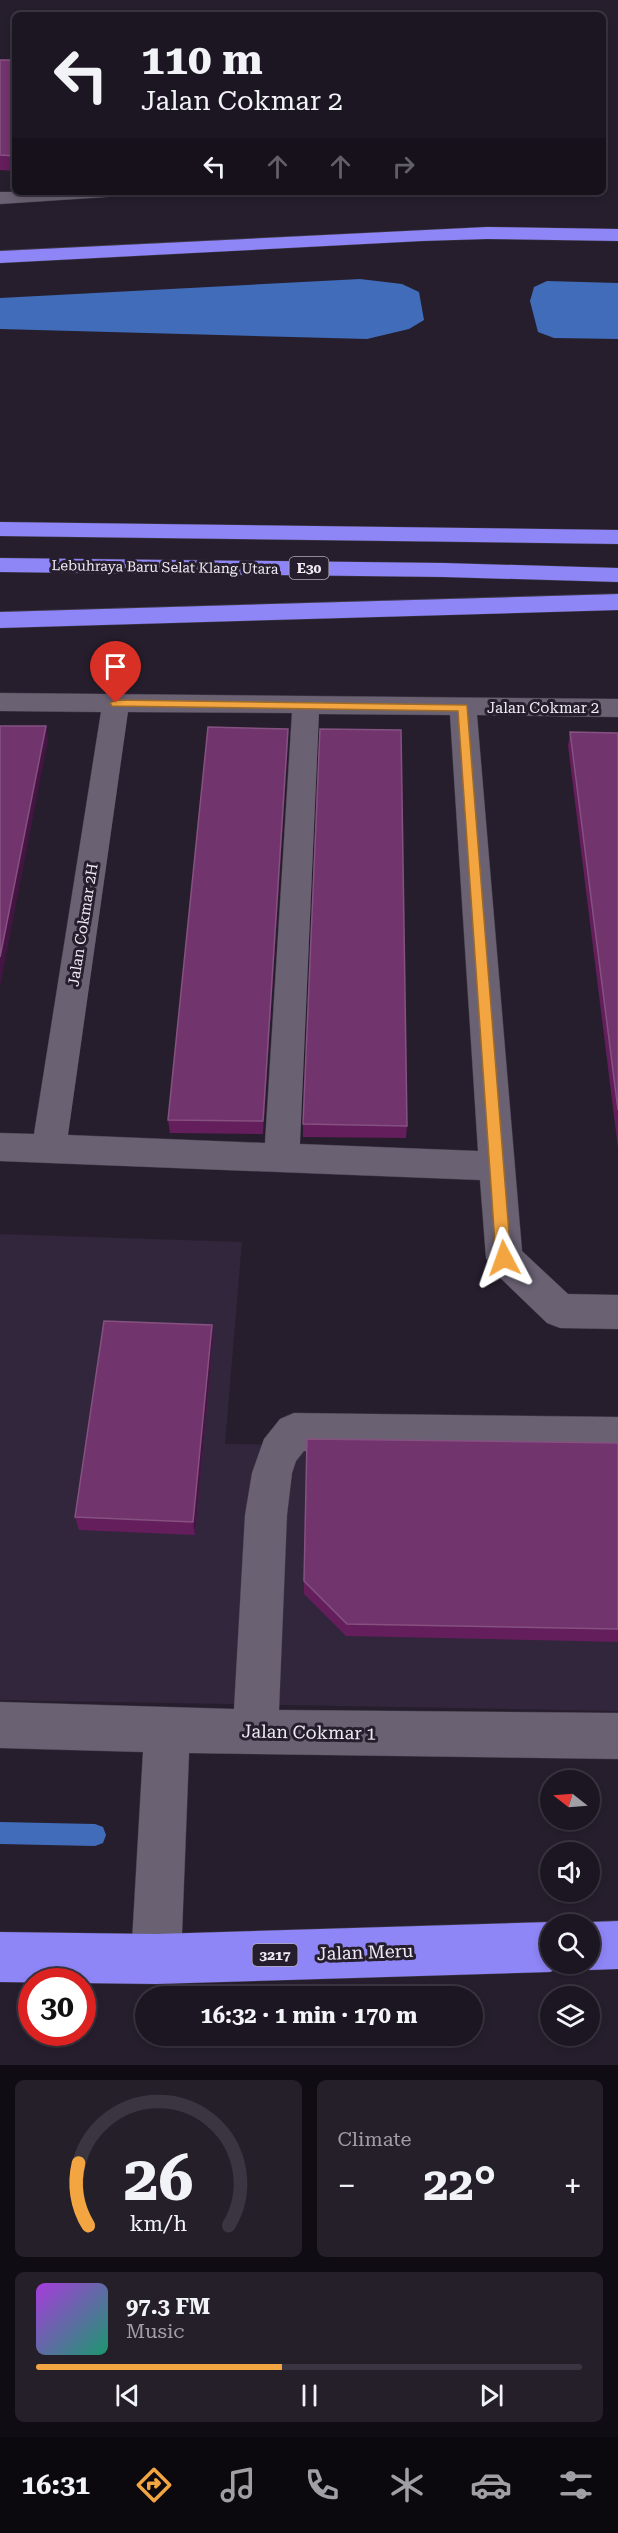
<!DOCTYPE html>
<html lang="en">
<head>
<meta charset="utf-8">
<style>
  :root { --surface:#1c1622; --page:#251f2a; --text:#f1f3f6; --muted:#a09fa5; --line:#3a3540; --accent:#f2a541 }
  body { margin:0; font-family:"Roboto Serif",serif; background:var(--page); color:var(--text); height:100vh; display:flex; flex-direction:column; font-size:22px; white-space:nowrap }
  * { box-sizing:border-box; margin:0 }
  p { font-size:20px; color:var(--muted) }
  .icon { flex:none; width:33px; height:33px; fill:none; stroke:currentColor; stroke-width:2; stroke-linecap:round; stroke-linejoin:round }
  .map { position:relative; height:2065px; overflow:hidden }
  .drawer { display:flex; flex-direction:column; gap:15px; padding:15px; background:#0f0c13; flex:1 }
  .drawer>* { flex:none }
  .banner { position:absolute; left:12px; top:12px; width:594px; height:183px; border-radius:9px; box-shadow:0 3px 9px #0003,0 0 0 2px var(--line); background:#1c1622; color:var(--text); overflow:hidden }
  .needle { width:39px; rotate:287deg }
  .fabs { position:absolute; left:540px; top:1770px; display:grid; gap:12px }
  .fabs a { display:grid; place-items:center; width:60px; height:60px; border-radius:50%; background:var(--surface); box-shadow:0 3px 9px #0003,0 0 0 2px var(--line); font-size:30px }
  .speed { position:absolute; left:18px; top:1968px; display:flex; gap:12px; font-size:30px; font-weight:700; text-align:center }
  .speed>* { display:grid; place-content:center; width:78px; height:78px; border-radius:50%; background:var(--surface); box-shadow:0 3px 9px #0003,0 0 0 2px var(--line); line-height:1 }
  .speed .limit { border:9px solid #d22; background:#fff; color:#111 }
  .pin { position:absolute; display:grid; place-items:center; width:51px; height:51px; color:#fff; margin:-62px -26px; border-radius:50% 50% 50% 0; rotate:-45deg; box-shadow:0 0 6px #0007 }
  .pin .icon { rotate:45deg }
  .me { position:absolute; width:66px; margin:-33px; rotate:356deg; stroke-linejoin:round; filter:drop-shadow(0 0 4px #0008) }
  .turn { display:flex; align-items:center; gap:21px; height:126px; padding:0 30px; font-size:27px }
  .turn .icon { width:78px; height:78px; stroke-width:2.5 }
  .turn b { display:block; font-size:42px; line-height:51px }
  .lanes { display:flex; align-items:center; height:57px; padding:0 30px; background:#0003; justify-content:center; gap:30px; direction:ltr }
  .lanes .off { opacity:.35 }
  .big { font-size:45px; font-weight:700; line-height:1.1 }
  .drawer .widget { flex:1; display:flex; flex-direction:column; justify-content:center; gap:9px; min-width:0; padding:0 21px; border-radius:9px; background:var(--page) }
  .drawer .dial { align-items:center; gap:0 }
  .dial svg { height:156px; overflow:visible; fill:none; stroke:var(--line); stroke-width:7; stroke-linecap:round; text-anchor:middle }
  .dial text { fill:var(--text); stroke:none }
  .song { display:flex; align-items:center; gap:18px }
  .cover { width:72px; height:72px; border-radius:9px; background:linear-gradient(135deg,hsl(280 70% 55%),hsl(160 70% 35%)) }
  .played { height:6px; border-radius:3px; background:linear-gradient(90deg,var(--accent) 45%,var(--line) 45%) }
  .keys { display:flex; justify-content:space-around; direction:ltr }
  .heat { display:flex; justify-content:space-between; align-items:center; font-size:33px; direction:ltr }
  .drawer .tiles { flex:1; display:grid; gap:15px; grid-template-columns:1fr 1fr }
  .widget:last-child { grid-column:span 2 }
  .trip { position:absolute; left:135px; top:1986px; width:348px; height:60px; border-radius:30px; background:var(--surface); box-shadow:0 3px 9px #0003,0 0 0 2px var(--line); font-weight:700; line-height:60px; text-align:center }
  .dock { display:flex; height:96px; justify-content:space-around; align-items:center; background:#0b090e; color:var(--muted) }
  .dock .icon { width:42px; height:42px }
  .dock .active { color:var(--accent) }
  .dock b { font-size:27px; color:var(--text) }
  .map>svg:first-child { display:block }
</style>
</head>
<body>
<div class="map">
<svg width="618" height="2065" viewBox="0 0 618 2065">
  <rect width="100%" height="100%" fill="#261e2d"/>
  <path fill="#31263b" d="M 0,1234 L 242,1242 L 225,1444 L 618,1447 L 618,1711 L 0,1700 Z"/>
  <path fill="#416cb9" d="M 360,279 L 402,284 L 419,292 L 424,320 L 409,329 L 367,339 L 0,329 L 0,298 Z
    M 547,281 L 618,283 L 618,339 L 554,338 L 538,332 L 530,301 L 534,287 Z"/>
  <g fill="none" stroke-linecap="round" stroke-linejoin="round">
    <path fill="#416cb9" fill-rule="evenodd" d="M 0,1822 L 95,1824 L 103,1827 L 106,1835 L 103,1843 L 95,1846 L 0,1844 Z"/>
    <g stroke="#403a46" stroke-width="1">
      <path id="minor" d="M 0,192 L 115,192 L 112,196 L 106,197 L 0,204 Z
        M 0,693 L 618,699 L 618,717 L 477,715 L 522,1251 L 568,1294 L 618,1295 L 618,1329 L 560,1328 L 547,1323 L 491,1269 L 486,1258 L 480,1180 L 0,1161 L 0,1133 L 34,1134 L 101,712 L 0,711 ZM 128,712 L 292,713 L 265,1143 L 68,1135 ZM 319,714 L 450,715 L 478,1151 L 300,1144 Z
        M 294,1413 L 618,1417 L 618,1455 L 304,1451 L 296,1461 L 292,1473 L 287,1515 L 279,1710 L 618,1713 L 618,1759 L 189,1753 L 181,1959 L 173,1976 L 156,1984 L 139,1976 L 131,1959 L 143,1752 L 0,1748 L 0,1702 L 234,1709 L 245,1515 L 252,1473 L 264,1439 L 280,1419 Z"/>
    </g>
    <g stroke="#403a46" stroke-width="1">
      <path id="highway" d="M 487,227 L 618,229 L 618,241 L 487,239 L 422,241 L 0,263 L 0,251 Z
        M 0,522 L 618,530 L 618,544 L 0,536 Z
        M 0,558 L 444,563 L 618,568 L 618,582 L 444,577 L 0,572 Z
        M 618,594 L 618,610 L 0,628 L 0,612 Z
        M 618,1921 L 618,1969 L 590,1970 L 573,1964 L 590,1964 L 590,1924 L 583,1924 L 590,1922 Z
        M 550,1922 L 555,1924 L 550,1924 L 550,1964 L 568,1964 L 550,1972 L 156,1984 L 0,1982 L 0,1932 L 156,1934 Z"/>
    </g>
    <use href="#minor" fill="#6a6173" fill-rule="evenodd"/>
    <use href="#highway" fill="#8e85f6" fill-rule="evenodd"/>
  </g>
  <path fill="#631e5b" d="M 15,55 L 15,171 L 0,170 L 0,60 L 13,60 Z
    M 288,729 L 288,742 L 263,1134 L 170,1133 L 168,1120 Z
    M 570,732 L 618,733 L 618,1148 L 568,746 Z
    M 303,1124 L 407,1126 L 406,1138 L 303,1137 Z
    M 212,1325 L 213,1340 L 195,1535 L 79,1530 L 75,1517 Z
    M 618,1443 L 618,1642 L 346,1636 L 304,1594 L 304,1581 Z"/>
  <path fill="#441542" d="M 46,726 L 48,740 L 0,986 L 0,957 Z
    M 288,729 L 288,742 L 263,1134 L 263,1121 Z
    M 212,1325 L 213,1340 L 195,1535 L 193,1522 Z"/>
  <path fill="#72346c" stroke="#855181" stroke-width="1.5" d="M 15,55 L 15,156 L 0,155 L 0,60 L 13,60 Z
    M 0,726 L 46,726 L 0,957 Z
    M 208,727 L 288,729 L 263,1121 L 168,1120 Z
    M 320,729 L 401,730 L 407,1126 L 303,1124 Z
    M 570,732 L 618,733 L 618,1110 Z
    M 104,1321 L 212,1325 L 193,1522 L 75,1517 Z
    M 307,1439 L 618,1443 L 618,1629 L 347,1624 L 304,1581 Z"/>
  <path fill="#f2a541" stroke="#9d6b2a" stroke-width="1.5" d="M 116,700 L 467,705 L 511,1258 L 509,1263 L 504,1264 L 498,1263 L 496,1258 L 458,711 L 112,706 L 110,703 Z"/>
  <g text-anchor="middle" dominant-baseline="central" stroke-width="6" stroke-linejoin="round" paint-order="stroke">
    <g font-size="14" fill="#efeaf4" stroke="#261e2d">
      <text transform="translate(165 567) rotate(1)">Lebuhraya Baru Selat Klang Utara</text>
    </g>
    <g fill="#261e2d" stroke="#b3adb8" stroke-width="1.5">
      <rect x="289.5" y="557" width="39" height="22" rx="4.5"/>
      <rect x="252.5" y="1944" width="45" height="22" rx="4.5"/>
    </g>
    <g font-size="14" font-weight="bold" fill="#efeaf4">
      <text x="309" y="568">E30</text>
      <text x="275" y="1955">3217</text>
    </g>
    <g font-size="15" fill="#efeaf4" stroke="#261e2d">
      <text x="543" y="708">Jalan Cokmar 2</text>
      <text transform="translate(83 925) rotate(-81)">Jalan Cokmar 2H</text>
    </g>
    <g font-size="18" fill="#efeaf4" stroke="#261e2d">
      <text transform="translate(309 1732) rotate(1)">Jalan Cokmar 1</text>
      <text transform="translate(365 1952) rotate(-2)">Jalan Meru</text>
    </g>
  </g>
</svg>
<div class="fabs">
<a><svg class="needle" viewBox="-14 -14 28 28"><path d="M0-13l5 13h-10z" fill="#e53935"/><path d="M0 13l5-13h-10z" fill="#a09fa5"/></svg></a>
<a><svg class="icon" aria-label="sound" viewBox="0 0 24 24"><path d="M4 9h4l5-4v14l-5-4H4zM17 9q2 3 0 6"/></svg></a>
<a><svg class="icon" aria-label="search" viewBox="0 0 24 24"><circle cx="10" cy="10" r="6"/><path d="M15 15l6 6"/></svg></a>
<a><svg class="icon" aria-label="layers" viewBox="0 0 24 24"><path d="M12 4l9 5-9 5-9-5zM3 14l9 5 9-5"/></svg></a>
</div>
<div class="speed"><div class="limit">30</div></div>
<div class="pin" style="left:116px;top:703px;background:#d93025"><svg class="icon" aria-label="arrive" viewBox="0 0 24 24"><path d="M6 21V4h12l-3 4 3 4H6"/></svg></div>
<svg class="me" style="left:504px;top:1258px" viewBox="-20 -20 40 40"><path d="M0-17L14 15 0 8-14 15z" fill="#f2a541" stroke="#fff" stroke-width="4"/></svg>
<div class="trip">16:32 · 1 min · 170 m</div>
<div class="banner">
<div class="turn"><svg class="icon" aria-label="left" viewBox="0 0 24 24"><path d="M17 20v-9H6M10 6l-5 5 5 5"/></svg><div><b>110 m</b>Jalan Cokmar 2</div></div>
<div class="lanes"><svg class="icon" aria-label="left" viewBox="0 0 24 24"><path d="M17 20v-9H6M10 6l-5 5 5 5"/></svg><svg class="icon off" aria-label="ahead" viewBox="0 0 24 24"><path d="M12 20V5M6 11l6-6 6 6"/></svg><svg class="icon off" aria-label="ahead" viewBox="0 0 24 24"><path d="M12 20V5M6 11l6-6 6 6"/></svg><svg class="icon off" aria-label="right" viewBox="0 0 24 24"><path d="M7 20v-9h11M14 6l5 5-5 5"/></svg></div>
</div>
</div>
<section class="drawer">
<div class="tiles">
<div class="widget dial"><svg viewBox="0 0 100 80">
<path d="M14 69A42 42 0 1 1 86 69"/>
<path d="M14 69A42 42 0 0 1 9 37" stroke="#f2a541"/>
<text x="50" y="56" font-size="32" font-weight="700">26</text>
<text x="50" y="72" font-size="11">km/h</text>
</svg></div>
<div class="widget"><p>Climate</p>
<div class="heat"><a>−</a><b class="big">22°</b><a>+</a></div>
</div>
<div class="widget">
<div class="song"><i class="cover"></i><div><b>97.3 FM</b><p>Music</p></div></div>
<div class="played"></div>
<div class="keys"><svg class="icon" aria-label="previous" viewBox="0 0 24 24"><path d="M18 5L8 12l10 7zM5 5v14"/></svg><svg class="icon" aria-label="pause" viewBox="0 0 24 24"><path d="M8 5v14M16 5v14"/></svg><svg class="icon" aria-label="next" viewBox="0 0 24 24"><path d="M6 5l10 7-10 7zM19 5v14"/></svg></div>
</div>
</div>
</section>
<nav class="dock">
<b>16:31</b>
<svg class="icon active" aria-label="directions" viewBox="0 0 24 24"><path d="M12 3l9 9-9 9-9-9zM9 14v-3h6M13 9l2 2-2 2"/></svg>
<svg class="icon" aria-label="music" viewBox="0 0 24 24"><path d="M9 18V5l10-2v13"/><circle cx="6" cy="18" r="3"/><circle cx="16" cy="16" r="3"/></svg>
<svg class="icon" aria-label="phone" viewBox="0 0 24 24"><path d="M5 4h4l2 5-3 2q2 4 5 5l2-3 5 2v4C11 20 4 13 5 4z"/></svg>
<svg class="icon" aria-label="climate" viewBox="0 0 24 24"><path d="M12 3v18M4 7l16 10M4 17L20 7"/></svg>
<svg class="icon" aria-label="car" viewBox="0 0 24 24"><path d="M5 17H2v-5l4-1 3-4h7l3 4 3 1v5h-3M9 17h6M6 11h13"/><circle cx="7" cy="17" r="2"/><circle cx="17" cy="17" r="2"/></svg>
<svg class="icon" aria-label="filters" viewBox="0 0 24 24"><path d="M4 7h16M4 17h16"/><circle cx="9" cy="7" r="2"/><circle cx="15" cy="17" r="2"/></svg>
</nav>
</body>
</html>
